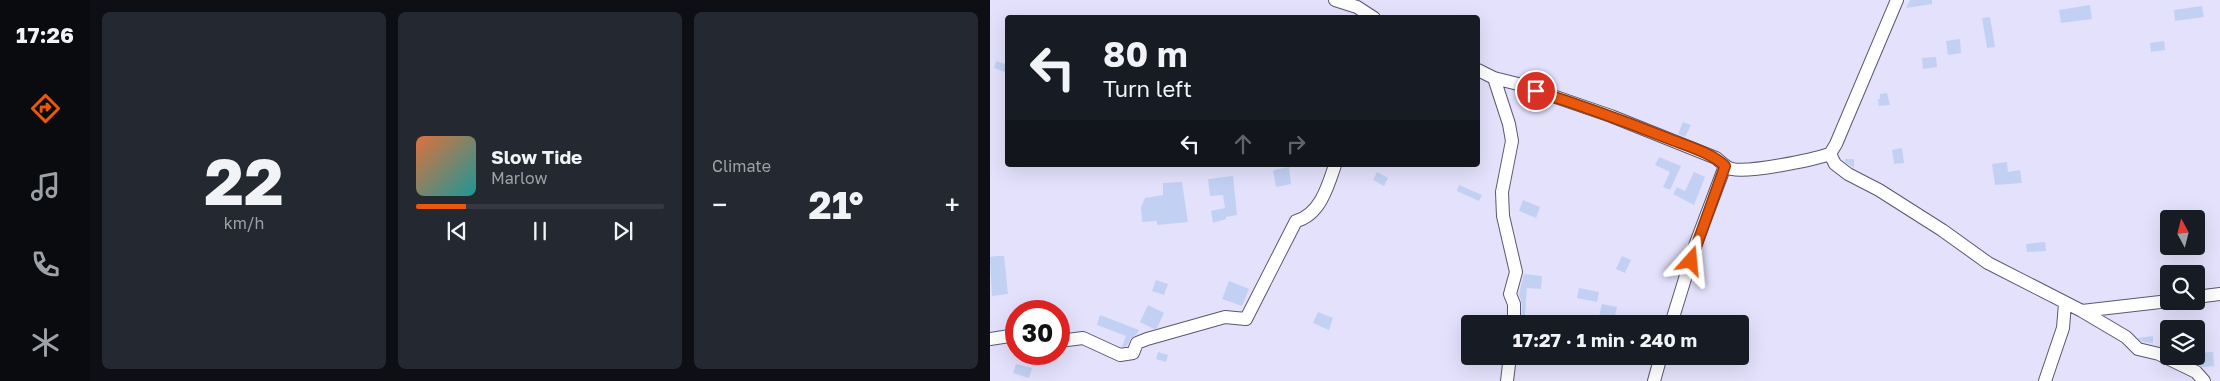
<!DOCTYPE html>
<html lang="en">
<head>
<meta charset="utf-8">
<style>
  :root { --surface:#171b24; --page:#242831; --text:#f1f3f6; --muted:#9ea1a6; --line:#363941; --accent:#ea580c }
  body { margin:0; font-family:"Golos Text",sans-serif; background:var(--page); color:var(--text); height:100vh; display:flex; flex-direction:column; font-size:19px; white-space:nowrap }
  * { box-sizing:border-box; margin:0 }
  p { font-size:16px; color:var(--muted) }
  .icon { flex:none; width:28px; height:28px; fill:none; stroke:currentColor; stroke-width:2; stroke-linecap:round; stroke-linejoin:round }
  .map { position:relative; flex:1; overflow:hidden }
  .panel { display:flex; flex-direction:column; gap:12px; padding:12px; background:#0d0f14; width:900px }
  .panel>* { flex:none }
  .banner { position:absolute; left:15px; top:15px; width:475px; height:152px; border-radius:5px; box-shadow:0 5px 20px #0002; background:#171b24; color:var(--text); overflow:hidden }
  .needle { width:32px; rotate:353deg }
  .tools { position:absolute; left:1170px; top:210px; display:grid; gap:10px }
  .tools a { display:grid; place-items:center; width:45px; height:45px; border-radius:5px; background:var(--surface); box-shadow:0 5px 20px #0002; font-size:25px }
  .speed { position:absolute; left:15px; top:300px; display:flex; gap:10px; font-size:25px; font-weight:700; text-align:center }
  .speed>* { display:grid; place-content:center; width:65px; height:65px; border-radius:50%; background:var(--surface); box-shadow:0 5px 20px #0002; line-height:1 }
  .speed .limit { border:8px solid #d22; background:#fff; color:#111 }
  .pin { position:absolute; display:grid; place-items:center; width:42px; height:42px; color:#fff; margin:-21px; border:2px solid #fff; border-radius:50%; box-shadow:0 1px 5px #0007 }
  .me { position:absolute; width:55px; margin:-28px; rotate:18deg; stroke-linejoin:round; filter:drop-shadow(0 0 4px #0008) }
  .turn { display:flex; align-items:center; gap:18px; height:105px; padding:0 15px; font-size:22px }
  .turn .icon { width:65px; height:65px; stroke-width:2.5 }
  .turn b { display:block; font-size:35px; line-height:42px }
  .lanes { display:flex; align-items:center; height:48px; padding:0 15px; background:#0003; justify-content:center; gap:25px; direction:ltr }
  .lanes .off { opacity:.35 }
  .big { font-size:38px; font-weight:700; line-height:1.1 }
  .panel .widget { flex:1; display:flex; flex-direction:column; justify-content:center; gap:8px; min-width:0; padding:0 18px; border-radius:8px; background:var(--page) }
  .panel .dial { align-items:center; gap:0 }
  .dial b { font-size:65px; line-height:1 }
  .song { display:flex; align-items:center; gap:15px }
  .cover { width:60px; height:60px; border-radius:8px; background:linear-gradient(135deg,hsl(20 70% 55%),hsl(180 70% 35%)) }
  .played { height:5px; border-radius:2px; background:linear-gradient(90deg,var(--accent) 20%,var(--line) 20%) }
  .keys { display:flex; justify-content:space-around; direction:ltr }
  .heat { display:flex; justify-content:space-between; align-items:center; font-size:28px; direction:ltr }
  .panel .tiles { flex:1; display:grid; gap:12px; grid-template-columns:repeat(3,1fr) }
  .trip { position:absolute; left:471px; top:315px; width:288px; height:50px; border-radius:5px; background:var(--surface); box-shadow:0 5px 20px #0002; font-weight:700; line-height:50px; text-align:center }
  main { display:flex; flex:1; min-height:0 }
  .menu { display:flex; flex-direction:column; width:90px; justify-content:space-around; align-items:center; background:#090b0e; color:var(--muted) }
  .menu .icon { width:35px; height:35px }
  .menu .active { color:var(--accent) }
  .menu b { font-size:22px; color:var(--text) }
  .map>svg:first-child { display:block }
</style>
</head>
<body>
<main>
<nav class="menu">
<b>17:26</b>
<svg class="icon active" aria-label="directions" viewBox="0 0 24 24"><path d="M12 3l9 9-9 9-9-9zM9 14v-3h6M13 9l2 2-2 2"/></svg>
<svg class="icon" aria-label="music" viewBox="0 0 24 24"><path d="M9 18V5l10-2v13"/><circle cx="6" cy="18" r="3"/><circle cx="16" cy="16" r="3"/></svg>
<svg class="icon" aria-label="phone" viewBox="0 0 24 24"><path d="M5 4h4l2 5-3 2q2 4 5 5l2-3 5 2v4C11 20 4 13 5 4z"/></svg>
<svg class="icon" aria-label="climate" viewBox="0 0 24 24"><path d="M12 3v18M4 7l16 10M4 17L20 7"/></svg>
</nav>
<section class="panel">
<div class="tiles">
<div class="widget dial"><b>22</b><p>km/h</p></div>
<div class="widget">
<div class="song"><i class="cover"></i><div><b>Slow Tide</b><p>Marlow</p></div></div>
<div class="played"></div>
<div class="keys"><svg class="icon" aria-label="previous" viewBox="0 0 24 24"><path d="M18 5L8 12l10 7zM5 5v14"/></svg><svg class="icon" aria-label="pause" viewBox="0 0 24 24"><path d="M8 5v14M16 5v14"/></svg><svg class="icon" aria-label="next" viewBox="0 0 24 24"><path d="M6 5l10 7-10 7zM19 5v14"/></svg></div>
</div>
<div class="widget"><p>Climate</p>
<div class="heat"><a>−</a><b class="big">21°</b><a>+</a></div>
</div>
</div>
</section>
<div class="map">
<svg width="1230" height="381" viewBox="0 0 1230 381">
  <rect width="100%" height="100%" fill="#e4e1fc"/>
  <path fill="#c2d1f3" d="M 920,0 L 942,0 L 942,4 L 916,8 Z
    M 1100,5 L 1102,19 L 1071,23 L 1069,10 Z
    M 1212,6 L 1214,17 L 1185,21 L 1184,10 Z
    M 1000,17 L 1005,47 L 997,48 L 992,18 Z
    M 970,39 L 971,53 L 958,55 L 956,41 Z
    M 1174,41 L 1175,50 L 1161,52 L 1160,43 Z
    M 946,57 L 947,67 L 933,69 L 932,58 Z
    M 6,61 L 18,65 L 18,73 L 4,68 Z
    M 897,93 L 900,105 L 889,106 L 888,99 L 890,99 L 890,94 Z
    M 693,122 L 701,125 L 695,137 L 688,134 Z
    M 912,148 L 914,163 L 904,164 L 902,150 Z
    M 669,157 L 691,166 L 680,190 L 673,187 L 680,172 L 665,165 Z
    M 855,159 L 864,159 L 864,168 L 855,162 Z
    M 1017,162 L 1018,172 L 1030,170 L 1032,183 L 1005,185 L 1002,164 Z
    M 299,167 L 301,184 L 286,187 L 283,170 Z
    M 387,172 L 398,178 L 394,186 L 383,180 Z
    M 704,172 L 715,177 L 704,205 L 683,194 L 687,187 L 695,191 Z
    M 243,176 L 247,215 L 236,217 L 236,219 L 223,223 L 221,211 L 235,208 L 233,195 L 220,196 L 218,179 Z
    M 192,182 L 198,222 L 167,225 L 167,221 L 152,222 L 151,207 L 155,198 L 173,195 L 173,183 Z
    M 469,185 L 492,195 L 489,201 L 467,191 Z
    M 533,200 L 550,207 L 546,218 L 529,211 Z
    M 1055,242 L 1056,251 L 1037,252 L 1036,244 Z
    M 6,256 L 14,256 L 18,294 L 2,296 L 0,257 Z
    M 632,256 L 641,260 L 635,273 L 626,269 Z
    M 534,274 L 552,276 L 551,289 L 537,288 L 535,315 L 532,315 L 532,304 L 529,294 Z
    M 166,280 L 178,284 L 174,295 L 162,291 Z
    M 239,281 L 259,289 L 252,306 L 232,299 Z
    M 589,288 L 609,292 L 607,302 L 587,298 Z
    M 612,304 L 627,307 L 624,320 L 609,317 Z
    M 158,305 L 174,313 L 167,328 L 164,329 L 150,322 Z
    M 328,312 L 343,318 L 339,330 L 323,323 Z
    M 110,315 L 149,330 L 147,334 L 141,338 L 137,346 L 132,347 L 136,336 L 107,325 Z
    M 1163,336 L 1163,343 L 1152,342 L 1148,338 Z
    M 168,352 L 178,355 L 176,362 L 166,359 Z
    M 1223,352 L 1224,366 L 1212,367 L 1207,363 L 1206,353 Z
    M 26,364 L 42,368 L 39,378 L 23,373 Z"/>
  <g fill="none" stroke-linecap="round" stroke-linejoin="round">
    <g stroke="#5b5773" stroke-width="14">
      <path id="minor" d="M 345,0 L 367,7 L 384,18
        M 488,70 L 504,78 L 528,84 L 621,116 L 726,158 C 731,162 736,168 742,169 C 759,173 822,160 840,154 L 845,164 L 858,174 L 889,190 L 952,230 L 998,263 L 1092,311 L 1136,337 L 1148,349 L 1169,354 L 1206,372 L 1214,381
        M 504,78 L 519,124 L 522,141 L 512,192 L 513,216 L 526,272 L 520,294 L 524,304 L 524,324
        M 840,154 L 846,144 L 907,0
        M 1206,297 L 1230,294
        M 1092,311 L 1179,301
        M 681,324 L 706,243 L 735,166
        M 0,339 L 26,335
        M 69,341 L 93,338 L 130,355 L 143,353 L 147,343 L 157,339 L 235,317 L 256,319 L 306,221 C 330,215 338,186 345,165
        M 517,381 L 520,356
        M 664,381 L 671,356
        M 1055,381 L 1073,328 L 1075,303"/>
    </g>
    <use href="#minor" stroke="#fff" stroke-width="12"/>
  </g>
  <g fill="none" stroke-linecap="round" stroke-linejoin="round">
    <g stroke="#983908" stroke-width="12">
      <path id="route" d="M 546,91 C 590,105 634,121 677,138 C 697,146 720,152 735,166 L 701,261"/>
    </g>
    <use href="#route" stroke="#ea580c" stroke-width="9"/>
  </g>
</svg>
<div class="tools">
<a><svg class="needle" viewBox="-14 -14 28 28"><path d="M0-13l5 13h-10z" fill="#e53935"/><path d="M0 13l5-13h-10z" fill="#9ea1a6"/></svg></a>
<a><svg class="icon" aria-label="search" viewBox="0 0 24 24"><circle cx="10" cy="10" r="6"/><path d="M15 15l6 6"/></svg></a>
<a><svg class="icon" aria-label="layers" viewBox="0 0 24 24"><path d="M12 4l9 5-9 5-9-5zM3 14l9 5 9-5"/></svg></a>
</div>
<div class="speed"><div class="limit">30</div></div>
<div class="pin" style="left:546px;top:91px;background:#d93025"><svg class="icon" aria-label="arrive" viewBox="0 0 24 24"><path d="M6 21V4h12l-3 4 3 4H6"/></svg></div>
<svg class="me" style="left:701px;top:261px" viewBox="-20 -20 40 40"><path d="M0-17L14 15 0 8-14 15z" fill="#ea580c" stroke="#fff" stroke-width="4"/></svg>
<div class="trip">17:27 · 1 min · 240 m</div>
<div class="banner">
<div class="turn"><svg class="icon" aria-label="left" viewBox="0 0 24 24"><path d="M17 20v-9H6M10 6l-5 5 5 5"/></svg><div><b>80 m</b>Turn left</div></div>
<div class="lanes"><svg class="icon" aria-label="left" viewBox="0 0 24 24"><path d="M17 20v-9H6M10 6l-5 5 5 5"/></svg><svg class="icon off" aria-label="ahead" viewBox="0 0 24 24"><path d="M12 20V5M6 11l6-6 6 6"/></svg><svg class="icon off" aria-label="right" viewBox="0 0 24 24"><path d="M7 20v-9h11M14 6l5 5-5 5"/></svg></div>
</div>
</div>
</main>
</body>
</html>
